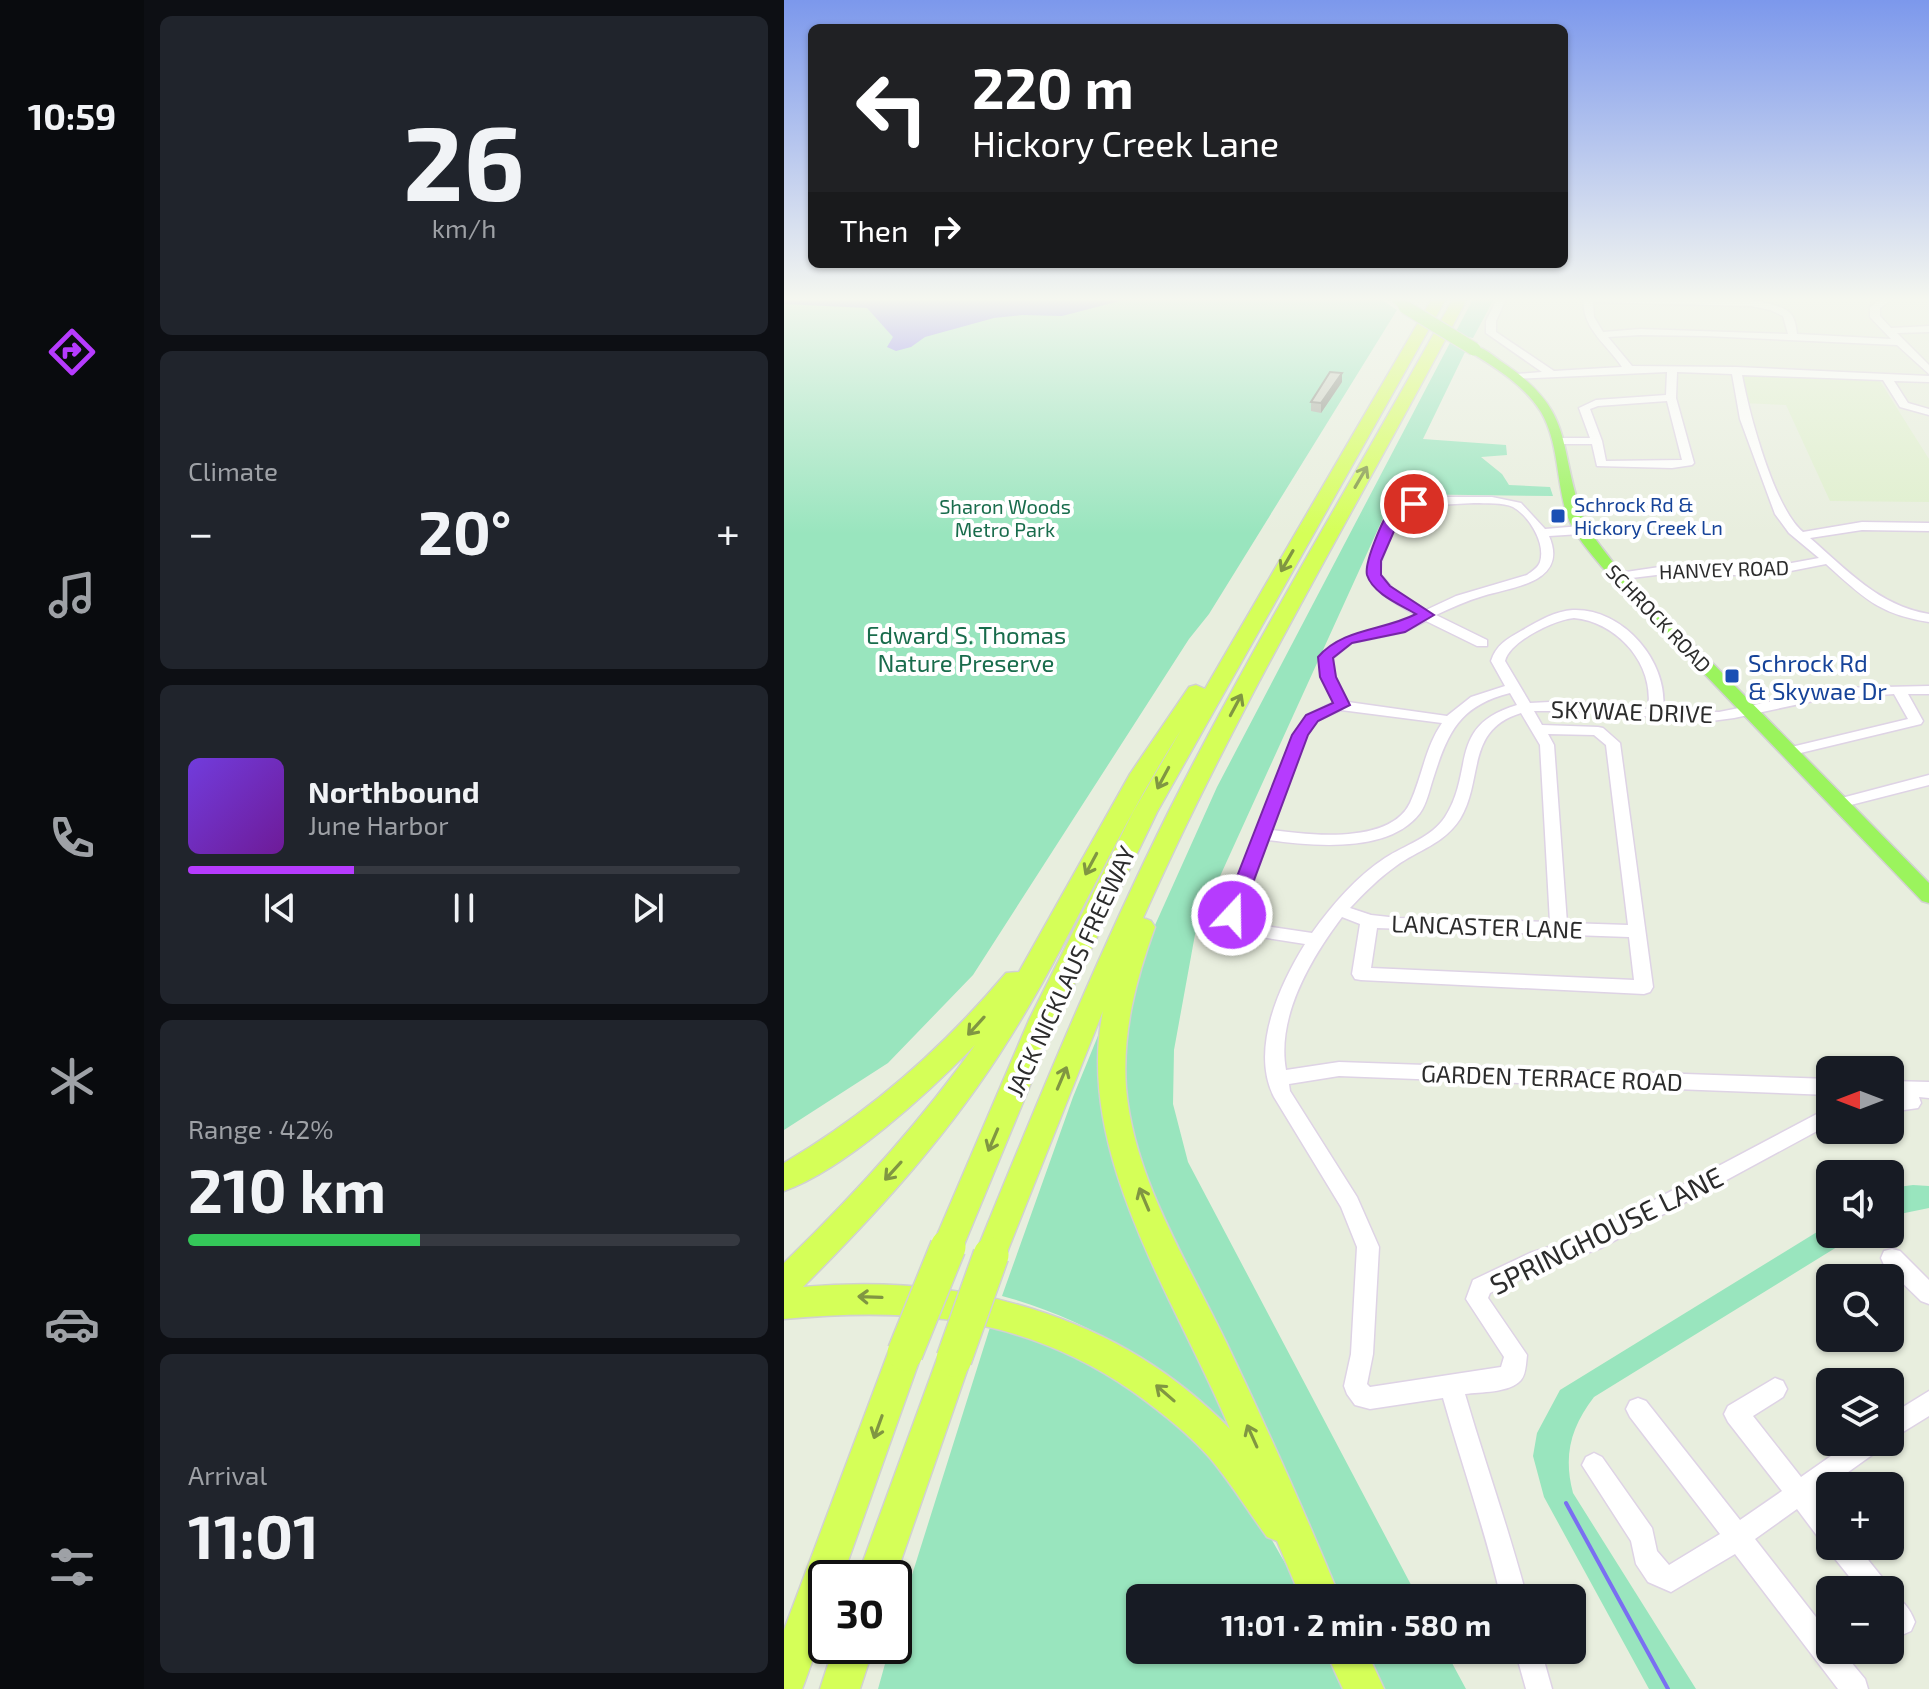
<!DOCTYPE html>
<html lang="en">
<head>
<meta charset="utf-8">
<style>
  :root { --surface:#171b24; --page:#20242c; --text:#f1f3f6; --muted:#9ea1a6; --line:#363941; --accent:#b63bfe }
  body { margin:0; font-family:"Exo 2",sans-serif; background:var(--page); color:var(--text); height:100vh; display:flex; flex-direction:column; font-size:30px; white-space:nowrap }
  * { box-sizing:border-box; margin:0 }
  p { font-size:26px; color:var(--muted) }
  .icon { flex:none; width:44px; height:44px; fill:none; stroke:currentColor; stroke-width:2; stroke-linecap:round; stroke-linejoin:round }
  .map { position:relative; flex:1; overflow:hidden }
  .side { display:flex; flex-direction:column; gap:16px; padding:16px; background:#0d0f14; width:640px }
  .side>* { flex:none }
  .banner { position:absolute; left:24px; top:24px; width:760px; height:244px; border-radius:12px; box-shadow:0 2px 6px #0004; background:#202124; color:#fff; overflow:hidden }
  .needle { width:52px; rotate:270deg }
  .controls { position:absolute; left:1032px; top:1056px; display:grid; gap:16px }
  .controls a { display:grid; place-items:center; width:88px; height:88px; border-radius:12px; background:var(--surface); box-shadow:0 2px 6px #0004; font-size:40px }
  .speed { position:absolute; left:24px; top:1560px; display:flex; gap:16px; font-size:40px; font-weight:700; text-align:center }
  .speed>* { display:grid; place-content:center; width:104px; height:104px; border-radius:50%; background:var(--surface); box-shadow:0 2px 6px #0004; line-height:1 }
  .speed .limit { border:4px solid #111; border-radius:12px; background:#fff; color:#111 }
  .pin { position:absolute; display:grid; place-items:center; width:68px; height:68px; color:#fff; margin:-34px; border:4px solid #fff; border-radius:50%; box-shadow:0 2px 8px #0007 }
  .me { position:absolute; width:88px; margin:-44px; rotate:21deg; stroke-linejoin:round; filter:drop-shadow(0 0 6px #0008) }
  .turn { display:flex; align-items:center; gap:28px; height:168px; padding:0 32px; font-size:36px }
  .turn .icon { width:104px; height:104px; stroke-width:2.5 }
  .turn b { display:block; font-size:56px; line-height:68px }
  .then { display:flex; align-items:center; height:76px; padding:0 32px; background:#0003; gap:16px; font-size:30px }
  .big { font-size:60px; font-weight:700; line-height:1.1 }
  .side .widget { flex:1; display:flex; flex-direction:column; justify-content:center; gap:12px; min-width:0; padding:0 28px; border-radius:12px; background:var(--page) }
  .side .dial { align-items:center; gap:0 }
  .dial b { font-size:104px; line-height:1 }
  .song { display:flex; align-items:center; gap:24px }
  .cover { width:96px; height:96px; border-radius:12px; background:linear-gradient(135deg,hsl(260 70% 55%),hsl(280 70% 35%)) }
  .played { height:8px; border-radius:4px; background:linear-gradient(90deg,var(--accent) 30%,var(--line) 30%) }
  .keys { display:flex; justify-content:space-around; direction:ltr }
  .heat { display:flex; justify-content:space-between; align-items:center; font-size:44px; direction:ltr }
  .charge { height:12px; border-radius:6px; background:linear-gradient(90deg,#34c759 42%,var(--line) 0) }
  .trip { position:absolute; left:342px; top:1584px; width:460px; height:80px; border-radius:12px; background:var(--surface); box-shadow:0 2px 6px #0004; font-weight:700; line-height:80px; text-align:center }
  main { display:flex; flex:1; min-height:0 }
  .tabs { display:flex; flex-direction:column; width:144px; justify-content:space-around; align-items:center; background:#090b0e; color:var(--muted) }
  .tabs .icon { width:56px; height:56px }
  .tabs .on { color:var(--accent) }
  .tabs b { font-size:36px; color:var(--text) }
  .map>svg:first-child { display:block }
</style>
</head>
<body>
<main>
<nav class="tabs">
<b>10:59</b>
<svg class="icon on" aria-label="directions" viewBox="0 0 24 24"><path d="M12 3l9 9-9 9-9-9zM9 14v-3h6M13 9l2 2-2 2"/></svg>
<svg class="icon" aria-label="music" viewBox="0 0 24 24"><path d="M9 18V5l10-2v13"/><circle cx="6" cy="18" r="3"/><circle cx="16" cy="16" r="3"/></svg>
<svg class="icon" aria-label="phone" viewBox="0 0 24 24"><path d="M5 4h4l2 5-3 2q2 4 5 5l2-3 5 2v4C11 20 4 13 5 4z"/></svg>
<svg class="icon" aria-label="climate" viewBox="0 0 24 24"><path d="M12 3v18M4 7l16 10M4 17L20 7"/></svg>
<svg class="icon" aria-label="car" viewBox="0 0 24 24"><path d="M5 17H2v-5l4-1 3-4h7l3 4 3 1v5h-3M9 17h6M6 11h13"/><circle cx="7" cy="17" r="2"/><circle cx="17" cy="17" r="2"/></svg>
<svg class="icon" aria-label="filters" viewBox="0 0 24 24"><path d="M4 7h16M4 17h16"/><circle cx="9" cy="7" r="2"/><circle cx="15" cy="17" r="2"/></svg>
</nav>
<section class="side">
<div class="widget dial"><b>26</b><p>km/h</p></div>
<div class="widget"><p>Climate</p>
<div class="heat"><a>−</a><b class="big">20°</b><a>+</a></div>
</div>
<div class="widget">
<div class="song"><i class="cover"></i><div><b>Northbound</b><p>June Harbor</p></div></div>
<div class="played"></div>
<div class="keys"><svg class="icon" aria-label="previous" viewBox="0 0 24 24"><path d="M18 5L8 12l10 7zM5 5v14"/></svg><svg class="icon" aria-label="pause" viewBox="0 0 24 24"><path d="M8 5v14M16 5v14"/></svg><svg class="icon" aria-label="next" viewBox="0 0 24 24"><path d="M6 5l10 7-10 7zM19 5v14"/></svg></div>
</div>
<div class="widget"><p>Range · 42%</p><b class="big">210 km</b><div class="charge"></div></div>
<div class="widget"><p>Arrival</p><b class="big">11:01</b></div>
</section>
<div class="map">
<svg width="1145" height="1689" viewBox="0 0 1145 1689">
  <rect width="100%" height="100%" fill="#e8eede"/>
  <path fill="#dfefcd" d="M 956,374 L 1094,378 L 1145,459 L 1145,502 L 1046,501 L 1002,405 L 959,403 Z"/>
  <path fill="#99e5be" d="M 0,297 L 594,297 L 613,310 L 425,614 L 405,639 L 189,975 L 104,1063 L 0,1130 Z
    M 690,297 L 711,297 L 689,338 L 684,337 L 678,349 L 681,352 L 639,439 L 722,445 L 723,455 L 697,457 L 718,474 L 725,485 L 766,487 L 769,496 L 610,494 L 412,929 L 390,1050 L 389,1104 L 404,1162 L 634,1598 L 558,1598 L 348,1152 L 334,1054 L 363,943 L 433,787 Z
    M 318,1026 L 319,1054 L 448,1418 L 441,1422 C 374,1364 304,1319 218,1296 L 289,1097 Z
    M 1129,1185 L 1145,1186 L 1145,1208 L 1106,1216 L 1106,1188 Z
    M 1046,1224 L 1046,1234 L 1074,1234 L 810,1397 C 787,1427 779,1455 789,1493 L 912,1689 L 865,1689 L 760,1497 L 749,1456 L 753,1433 L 776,1390 Z
    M 208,1321 L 289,1352 L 378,1405 L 461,1493 L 521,1598 L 356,1598 L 356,1650 L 544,1650 L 562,1689 L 94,1689 L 106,1646 L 110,1646 L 110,1632 Z
    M 582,1650 L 661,1650 L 682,1689 L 600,1689 Z"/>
  <path fill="#7a6ff2" d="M 0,297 L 351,297 L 278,316 L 238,315 L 210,318 L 141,337 L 127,347 L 112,351 L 103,347 L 109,337 L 83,308 L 0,304 Z"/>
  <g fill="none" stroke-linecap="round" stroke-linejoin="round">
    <path stroke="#7a6ff2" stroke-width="4" d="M 782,1503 L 884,1689"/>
    <g stroke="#ded3e5" stroke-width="3">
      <path id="minor" d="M 714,297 L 723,297 L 712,321 L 712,332 L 770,371 L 838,367 C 823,344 796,327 800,297 C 842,297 975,289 1005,312 C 1011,317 1012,327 1013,334 L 1107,339 L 1086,317 L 1086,307 L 1100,297 L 1111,297 L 1096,308 L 1096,316 L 1107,328 L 1145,326 L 1145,332 L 1113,333 L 1145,365 L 1145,374 L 1113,345 L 921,336 L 856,335 L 824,337 L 848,366 L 952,367 L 1145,376 L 1145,382 L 1110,381 L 1124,403 L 1145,409 L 1145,415 L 1116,407 L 1099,380 L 958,375 C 965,413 990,508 1019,532 L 1078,522 L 1145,523 L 1145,531 L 1078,530 L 1026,538 C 1063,570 1095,606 1145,614 L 1145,622 C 1094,614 1079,597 1042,564 L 981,576 L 889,573 L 831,580 L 829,577 L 835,573 L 889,565 L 981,568 L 1035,558 L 1005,533 L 991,514 L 956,419 L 948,374 L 893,372 L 892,398 L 910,463 L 908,465 L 888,468 L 813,466 L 808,444 L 775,444 L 770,441 L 775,438 L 806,438 L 795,408 L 812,400 L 882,395 L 883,372 L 728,379 L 727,377 L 732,374 L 758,372 L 702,333 L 702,321 ZM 809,302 L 967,306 L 986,310 L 999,316 L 1004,334 L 856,329 L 819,332 L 810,317 ZM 883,401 L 898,460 L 822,461 L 818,441 L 806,409 L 814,406 Z
        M 651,497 L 708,497 L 737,503 L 761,529 L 797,526 L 803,530 L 797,534 L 765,536 C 785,582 729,587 699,596 C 682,601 667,608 652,615 L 703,640 L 703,646 L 693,646 L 642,621 L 620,632 L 567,643 L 549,658 L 551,677 L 564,702 L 663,716 L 687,697 L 721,686 L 707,661 C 712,645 723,639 737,631 C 753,622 770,611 789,610 C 839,608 885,662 879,710 L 935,712 L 1054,688 L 1145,686 L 1145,694 L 1124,694 L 1139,721 L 1137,724 L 1004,756 L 997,752 L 999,749 L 1124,719 L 1110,694 L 1039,699 L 950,718 L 920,722 L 810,711 L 750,711 L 758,725 L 814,727 L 819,728 L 836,743 L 869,987 L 866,992 L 860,994 L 577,980 L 571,979 L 568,974 L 576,924 L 558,917 C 528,957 492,1016 502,1070 L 555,1062 L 1046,1079 L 1046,1095 L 555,1076 L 505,1084 L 506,1091 L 573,1197 L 595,1247 L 589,1354 L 583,1384 L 586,1387 L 717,1367 L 720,1357 L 682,1299 L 689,1280 L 746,1253 L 804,1235 L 1046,1107 L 1046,1124 L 817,1248 L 760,1268 L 706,1293 L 704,1298 L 743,1355 C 742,1363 742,1374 737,1380 C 726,1393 696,1392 681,1394 C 701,1463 725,1529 743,1598 L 717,1598 C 701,1530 678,1465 659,1398 L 586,1409 L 571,1405 L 563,1394 L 560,1386 L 567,1354 L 573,1247 L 557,1207 L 490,1097 C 466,1050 495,986 521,944 L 464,935 L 443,925 L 440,915 L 509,735 L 523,715 L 550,702 L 537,677 L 535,657 C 563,627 597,634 632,615 C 614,605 585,591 583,567 L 608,509 L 616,504 ZM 690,503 C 702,504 719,502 729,507 C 745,516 762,543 756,562 C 754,568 748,571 743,575 L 672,596 L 642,610 L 611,591 L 596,574 L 598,559 L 616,513 L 634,506 ZM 790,618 C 833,622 871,664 864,709 L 785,701 L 746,703 L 721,661 C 726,641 770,620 790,618 ZM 726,693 L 733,705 C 663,726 691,770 661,817 C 647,838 621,845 601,858 C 572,877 548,905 528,933 L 468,924 L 457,918 L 484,840 C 529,846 605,854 636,813 C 643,803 645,791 649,779 C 664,732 675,706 726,693 ZM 557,710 L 658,723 C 641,748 638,777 626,803 C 606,845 524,835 488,830 L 523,735 L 533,721 ZM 737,713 L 756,745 L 766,922 L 614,918 L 587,915 L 566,908 C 580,893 595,878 612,866 C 634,850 660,844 676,819 C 700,779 681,730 737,713 ZM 764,734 L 810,735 L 822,745 L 844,925 L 783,923 L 770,745 ZM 593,928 L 845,937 L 850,980 L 587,968 Z
        M 1145,775 L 1145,785 L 1055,808 L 1047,803 L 1050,800 Z
        M 1106,1081 L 1145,1082 L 1145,1098 L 1135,1097 L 1137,1103 L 1134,1108 L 1106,1112 Z
        M 1108,1249 L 1116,1251 L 1145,1280 L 1145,1304 L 1137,1301 L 1100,1265 L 1097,1258 L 1100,1251 Z
        M 991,1378 L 999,1381 L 1003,1389 L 999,1397 L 969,1416 L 1017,1477 L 1067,1442 L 1099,1442 L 1095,1450 L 1032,1495 L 1046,1512 L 1046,1546 L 1073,1546 L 1101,1581 L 1105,1590 L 1076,1590 L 1048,1555 L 1045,1544 L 1037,1541 L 1013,1509 L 971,1539 L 1046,1635 L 1046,1650 L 1057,1650 L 1081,1679 L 1084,1689 L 1054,1689 L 951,1554 L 887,1592 L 864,1582 L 852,1564 L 847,1541 L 798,1465 L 802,1457 L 810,1453 L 818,1457 L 868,1528 L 873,1551 L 885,1565 L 936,1534 L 846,1417 L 842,1409 L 846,1401 L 854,1398 L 862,1401 L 956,1520 L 998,1491 L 944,1422 L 940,1414 L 944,1406 Z
        M 1145,1391 L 1145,1416 L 1106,1440 L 1106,1415 Z
        M 1106,1594 C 1119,1599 1126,1609 1131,1622 L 1127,1631 L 1118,1635 L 1106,1628 Z
        M 731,1650 L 757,1650 L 768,1689 L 742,1689 Z"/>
    </g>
    <g stroke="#d1d1d1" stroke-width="3">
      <path id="major" d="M 603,297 L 615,297 L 627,307 L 617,309 Z
        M 686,346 C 698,345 708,355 718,362 C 792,412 773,443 798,515 C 804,532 817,546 828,561 L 1145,883 L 1145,903 L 1138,901 L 818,567 C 805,551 790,535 783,515 C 772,481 775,443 757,412 C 740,385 712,368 686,352 Z"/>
    </g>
    <g stroke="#d1d1d1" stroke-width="3">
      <path id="highway" d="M 649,297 L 663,297 L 373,812 L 273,1020 L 175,1257 L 164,1261 L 153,1257 L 148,1247 L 245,1020 L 349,812 L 397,730 C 333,829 288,939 225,1039 C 168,1131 95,1211 19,1287 C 177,1273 333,1313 446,1429 C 393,1302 290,1153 319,1011 L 218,1265 L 207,1269 L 196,1265 L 191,1255 C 252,1105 313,956 385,811 C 473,636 576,469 670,297 L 684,297 C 575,504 454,704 359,918 L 367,921 L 371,927 C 352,979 338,1032 342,1088 C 350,1179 403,1261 442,1342 C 482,1426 521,1512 556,1598 L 517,1598 L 493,1541 L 483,1537 C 464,1511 447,1483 426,1458 C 404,1433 376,1411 348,1391 C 240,1316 128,1307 0,1319 L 0,1263 C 70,1195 135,1124 191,1045 C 145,1092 62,1169 0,1191 L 0,1163 C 85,1113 158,1049 222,973 L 235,972 L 346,774 L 405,687 L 412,685 L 421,689 Z
        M 121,1337 L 133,1342 L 138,1353 L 58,1578 L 42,1578 L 42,1623 L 20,1684 L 18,1689 L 0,1689 L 0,1630 L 104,1353 L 109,1342 Z
        M 170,1343 L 182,1348 L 187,1359 L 111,1578 L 110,1581 L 110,1578 L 73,1578 L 153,1359 L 158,1348 Z
        M 50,1646 L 90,1646 L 76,1689 L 36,1689 Z
        M 541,1650 L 582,1650 L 600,1689 L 559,1689 Z"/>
    </g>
    <use href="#minor" fill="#fff" fill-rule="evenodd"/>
    <use href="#major" fill="#9bf45d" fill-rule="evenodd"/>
    <use href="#highway" fill="#d5ff58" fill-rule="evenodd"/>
    <g stroke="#d1d1d1" stroke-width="15" stroke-linecap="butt">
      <path id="major-bridge" d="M 621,307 L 690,349"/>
    </g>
    <g stroke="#d1d1d1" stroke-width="38" stroke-linecap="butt">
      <path id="highway-bridge" d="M 121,1353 L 164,1247
        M 170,1359 L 207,1255"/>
    </g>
    <use href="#major-bridge" stroke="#9bf45d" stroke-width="13"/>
    <use href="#highway-bridge" stroke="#d5ff58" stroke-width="35"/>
  </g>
  <path fill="#abafa5" d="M 558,382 L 537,413 L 527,411 L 527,402 Z"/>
  <path fill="#8b8f86" d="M 558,373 L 558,382 L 537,413 L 537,403 Z"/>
  <path fill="#c7ccc0" stroke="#8b8f86" stroke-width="2" d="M 546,372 L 558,373 L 537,403 L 527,402 Z"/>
  <defs><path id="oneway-shaft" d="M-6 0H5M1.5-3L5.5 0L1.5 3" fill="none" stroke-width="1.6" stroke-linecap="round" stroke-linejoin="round" transform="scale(2)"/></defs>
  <g stroke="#809642">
    <use href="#oneway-shaft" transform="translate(577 477) rotate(-60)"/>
    <use href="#oneway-shaft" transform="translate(503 561) rotate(120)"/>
    <use href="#oneway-shaft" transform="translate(452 705) rotate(-62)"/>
    <use href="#oneway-shaft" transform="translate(379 778) rotate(118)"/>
    <use href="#oneway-shaft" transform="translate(307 864) rotate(118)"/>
    <use href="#oneway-shaft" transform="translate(192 1026) rotate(132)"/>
    <use href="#oneway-shaft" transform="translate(278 1078) rotate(-67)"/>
    <use href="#oneway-shaft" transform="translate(209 1140) rotate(113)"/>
    <use href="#oneway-shaft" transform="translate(109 1171) rotate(132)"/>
    <use href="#oneway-shaft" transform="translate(360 1199) rotate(-113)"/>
    <use href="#oneway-shaft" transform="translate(86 1297) rotate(-178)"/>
    <use href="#oneway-shaft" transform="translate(381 1393) rotate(-139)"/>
    <use href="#oneway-shaft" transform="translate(94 1427) rotate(110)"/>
    <use href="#oneway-shaft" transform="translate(468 1436) rotate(-114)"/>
  </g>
  <linearGradient id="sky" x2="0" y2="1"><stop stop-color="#7c98ec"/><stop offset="0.56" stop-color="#f5f7f0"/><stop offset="1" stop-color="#f5f7f0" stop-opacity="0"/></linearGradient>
  <rect width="1145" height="534" fill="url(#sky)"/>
  <path fill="#b63bfe" stroke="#7626a5" stroke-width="2" d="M 630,500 L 637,504 L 617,515 L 597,561 L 597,575 L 606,586 L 650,615 L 621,632 L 568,643 L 549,658 L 552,677 L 566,705 L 534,721 L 524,735 L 457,915 L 448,921 L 441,919 L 438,915 L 508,735 L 522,715 L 549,703 L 536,677 L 534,657 C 559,628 599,631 632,614 C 617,605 589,594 583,575 C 580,563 599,518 607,509 C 613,503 622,502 630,500 Z"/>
  <g fill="#1a4fb4" stroke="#fff" stroke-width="3">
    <rect x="766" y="508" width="16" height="16" rx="4"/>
    <rect x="940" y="668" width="16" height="16" rx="4"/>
  </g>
  <g text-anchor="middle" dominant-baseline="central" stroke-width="8" stroke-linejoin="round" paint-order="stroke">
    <g font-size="20" fill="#164399" stroke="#fff" text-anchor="start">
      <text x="790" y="504">Schrock Rd &amp;<tspan x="790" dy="23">Hickory Creek Ln</tspan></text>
    </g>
    <g font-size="20" fill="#196c4c" stroke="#fff">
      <text x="221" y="506">Sharon Woods<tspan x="221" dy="23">Metro Park</tspan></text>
    </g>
    <g font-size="20" fill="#2c2c2c" stroke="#fff">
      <text transform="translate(940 569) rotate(-2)">HANVEY ROAD</text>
      <text transform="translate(875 618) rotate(46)">SCHROCK ROAD</text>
    </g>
    <g font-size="24" fill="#196c4c" stroke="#fff">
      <text x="182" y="634">Edward S. Thomas<tspan x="182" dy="28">Nature Preserve</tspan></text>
    </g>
    <g font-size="24" fill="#164399" stroke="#fff" text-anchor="start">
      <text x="964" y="662">Schrock Rd<tspan x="964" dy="28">&amp; Skywae Dr</tspan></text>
    </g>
    <g font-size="24" fill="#2c2c2c" stroke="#fff">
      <text transform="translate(848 711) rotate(2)">SKYWAE DRIVE</text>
      <text transform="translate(703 926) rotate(2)">LANCASTER LANE</text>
      <text transform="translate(286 971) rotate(-65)">JACK NICKLAUS FREEWAY</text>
      <text transform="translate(768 1077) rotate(2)">GARDEN TERRACE ROAD</text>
    </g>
    <g font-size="28" fill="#2c2c2c" stroke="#fff">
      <text transform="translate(822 1230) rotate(-26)">SPRINGHOUSE LANE</text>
    </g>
  </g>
</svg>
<div class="controls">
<a><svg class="needle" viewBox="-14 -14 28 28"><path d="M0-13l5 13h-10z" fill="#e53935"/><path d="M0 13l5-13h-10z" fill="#9ea1a6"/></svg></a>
<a><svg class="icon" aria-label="sound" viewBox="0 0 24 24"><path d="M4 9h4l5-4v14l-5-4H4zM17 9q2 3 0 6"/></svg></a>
<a><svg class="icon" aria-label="search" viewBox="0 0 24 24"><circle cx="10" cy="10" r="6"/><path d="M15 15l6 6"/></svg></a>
<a><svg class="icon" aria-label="layers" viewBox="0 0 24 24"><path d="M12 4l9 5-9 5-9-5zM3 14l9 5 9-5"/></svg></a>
<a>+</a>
<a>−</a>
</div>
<div class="speed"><div class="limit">30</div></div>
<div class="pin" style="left:630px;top:504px;background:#d93025"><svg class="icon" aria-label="arrive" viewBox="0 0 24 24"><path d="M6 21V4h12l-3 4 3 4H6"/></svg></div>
<svg class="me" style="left:448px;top:915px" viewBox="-20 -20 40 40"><circle r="17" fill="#b63bfe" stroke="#fff" stroke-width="3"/><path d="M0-11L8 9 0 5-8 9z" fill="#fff"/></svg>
<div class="trip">11:01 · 2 min · 580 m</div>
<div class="banner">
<div class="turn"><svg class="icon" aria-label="left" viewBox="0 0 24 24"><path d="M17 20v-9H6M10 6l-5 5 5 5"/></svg><div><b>220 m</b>Hickory Creek Lane</div></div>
<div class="then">Then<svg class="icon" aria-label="right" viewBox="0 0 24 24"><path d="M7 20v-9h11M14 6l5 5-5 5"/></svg></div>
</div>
</div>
</main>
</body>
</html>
